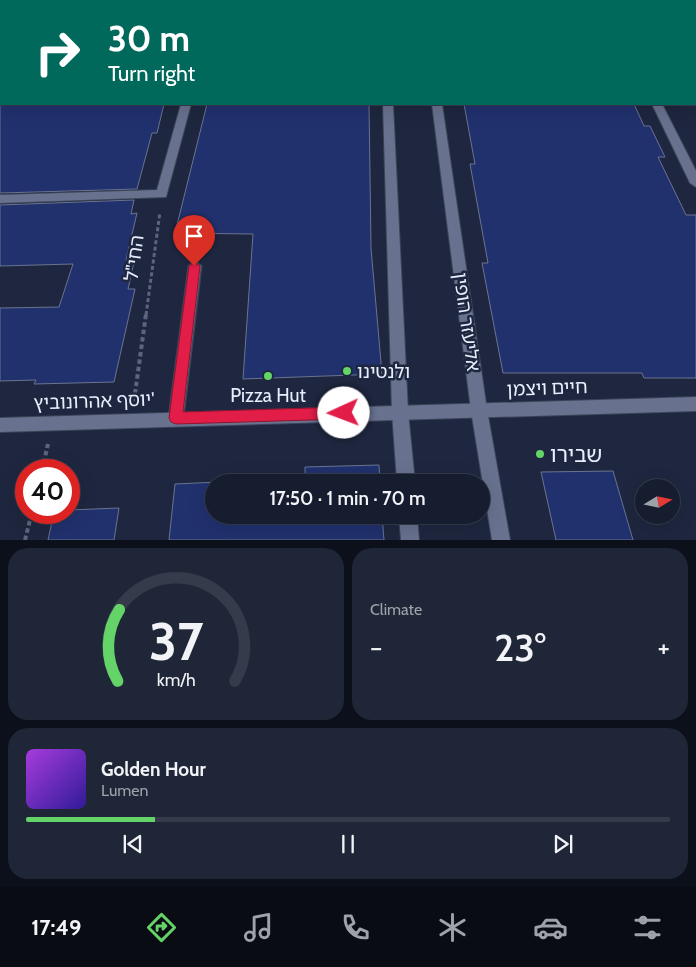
<!DOCTYPE html>
<html lang="en">
<head>
<meta charset="utf-8">
<style>
  :root { --surface:#161d2f; --page:#1f2637; --text:#f1f3f6; --muted:#9ea2aa; --line:#353b4b; --accent:#64d468 }
  body { margin:0; font-family:Cabin,"Noto Sans Hebrew",sans-serif; background:var(--page); color:var(--text); height:100vh; display:flex; flex-direction:column; font-size:19px; white-space:nowrap }
  * { box-sizing:border-box; margin:0 }
  p { font-size:16px; color:var(--muted) }
  .icon { flex:none; width:28px; height:28px; fill:none; stroke:currentColor; stroke-width:2; stroke-linecap:round; stroke-linejoin:round }
  .map { position:relative; height:540px; overflow:hidden }
  .sheet { display:flex; flex-direction:column; gap:8px; padding:8px; background:#0c101a; flex:1 }
  .sheet>* { flex:none }
  .banner { position:absolute; left:0px; top:0px; width:696px; height:105px; box-shadow:0 5px 20px #0002,0 0 0 1px var(--line); background:#00695c; color:#fff; overflow:hidden }
  .needle { width:32px; rotate:80deg }
  .tools { position:absolute; left:635px; top:479px; display:grid; gap:10px }
  .tools a { display:grid; place-items:center; width:45px; height:45px; border-radius:50%; background:var(--surface); box-shadow:0 5px 20px #0002,0 0 0 1px var(--line); font-size:25px }
  .speed { position:absolute; left:15px; top:459px; display:flex; gap:10px; font-size:25px; font-weight:700; text-align:center }
  .speed>* { display:grid; place-content:center; width:65px; height:65px; border-radius:50%; background:var(--surface); box-shadow:0 5px 20px #0002,0 0 0 1px var(--line); line-height:1 }
  .speed .limit { border:8px solid #d22; background:#fff; color:#111 }
  .pin { position:absolute; display:grid; place-items:center; width:42px; height:42px; color:#fff; margin:-51px -21px; border-radius:50% 50% 50% 0; rotate:-45deg; box-shadow:0 0 5px #0007 }
  .pin .icon { rotate:45deg }
  .me { position:absolute; width:55px; margin:-28px; rotate:268deg; stroke-linejoin:round; filter:drop-shadow(0 0 4px #0008) }
  .turn { display:flex; align-items:center; gap:18px; height:105px; padding:0 25px; font-size:22px }
  .turn .icon { width:65px; height:65px; stroke-width:2.5 }
  .turn b { display:block; font-size:35px; line-height:42px }
  .big { font-size:38px; font-weight:600; line-height:1.1 }
  .sheet .tile { flex:1; display:flex; flex-direction:column; justify-content:center; gap:8px; min-width:0; padding:0 18px; border-radius:20px; background:var(--page) }
  .sheet .dial { align-items:center; gap:0 }
  .dial svg { height:130px; overflow:visible; fill:none; stroke:var(--line); stroke-width:7; stroke-linecap:round; text-anchor:middle }
  .dial text { fill:var(--text); stroke:none }
  .song { display:flex; align-items:center; gap:15px }
  .cover { width:60px; height:60px; border-radius:8px; background:linear-gradient(135deg,hsl(280 70% 55%),hsl(250 70% 35%)) }
  .played { height:5px; border-radius:2px; background:linear-gradient(90deg,var(--accent) 20%,var(--line) 20%) }
  .keys { display:flex; justify-content:space-around; direction:ltr }
  .heat { display:flex; justify-content:space-between; align-items:center; font-size:28px; direction:ltr }
  .sheet .tiles { flex:1; display:grid; gap:8px; grid-template-columns:1fr 1fr }
  .tile:last-child { grid-column:span 2 }
  .trip { position:absolute; left:205px; top:474px; width:285px; height:50px; border-radius:25px; background:var(--surface); box-shadow:0 5px 20px #0002,0 0 0 1px var(--line); font-weight:600; line-height:50px; text-align:center }
  .dock { display:flex; height:80px; justify-content:space-around; align-items:center; background:#090c13; color:var(--muted) }
  .dock .icon { width:35px; height:35px }
  .dock .current { color:var(--accent) }
  .dock b { font-size:22px; color:var(--text) }
  .map>svg:first-child { display:block }
</style>
</head>
<body>
<div class="map">
<svg width="696" height="540" viewBox="0 0 696 540">
  <rect width="100%" height="100%" fill="#1e273f"/>
  <path fill="#21316e" stroke="#6a7491" d="M 0,104 L 164,104 L 157,133 L 152,133 L 137,189 L 0,193 Z
    M 207,104 L 369,104 L 371,248 L 382,374 L 243,379 L 253,234 L 175,233 Z
    M 464,104 L 634,104 L 644,126 L 650,126 L 665,157 L 658,157 L 686,215 L 696,215 L 696,378 L 644,378 L 642,373 L 503,373 L 482,263 L 488,263 L 470,164 L 475,164 Z
    M 134,200 L 131,214 L 137,213 L 126,260 L 134,262 L 128,289 L 135,289 L 114,382 L 34,384 L 36,380 L 0,381 L 0,308 L 59,307 L 73,264 L 0,266 L 0,205 Z
    M 379,465 L 380,482 L 214,482 L 214,515 L 382,515 L 384,540 L 169,540 L 175,484 L 305,478 L 305,467 Z
    M 613,471 L 633,540 L 556,540 L 541,472 Z
    M 119,508 L 114,540 L 48,540 L 54,512 L 69,512 L 69,510 Z"/>
  <g fill="none" stroke-linecap="round" stroke-linejoin="round">
    <g stroke="#3e4559" stroke-width="3">
      <path id="service" d="M 195,262 L 201,266 L 183,418 L 181,422 L 176,424 L 171,422 L 169,418 L 189,266 Z"/>
    </g>
    <g stroke="#3e4559" stroke-width="2">
      <path id="minor" d="M 0,0 L 20,0 L 1,3 Z
        M 212,0 L 220,0 L 220,1 L 212,1 Z
        M 599,0 L 608,0 L 608,1 L 599,1 Z
        M 0,80 L 1,80 L 1,86 L 0,86 Z
        M 181,104 L 191,104 L 166,197 L 0,203 L 0,195 L 157,190 Z
        M 652,104 L 662,104 L 696,171 L 696,187 L 690,183 Z"/>
    </g>
    <g stroke="#3e4559" stroke-width="2">
      <path id="tertiary" d="M 696,397 L 696,411 L 0,432 L 0,418 Z"/>
    </g>
    <g stroke="#3e4559" stroke-width="2">
      <path id="secondary" d="M 379,0 L 387,0 L 387,1 L 379,1 Z
        M 419,0 L 427,0 L 427,1 L 419,1 Z
        M 383,104 L 393,104 L 408,412 L 415,482 L 397,482 L 392,412 Z
        M 432,104 L 442,104 L 487,410 L 510,540 L 492,540 L 471,410 Z
        M 399,515 L 417,515 L 419,540 L 401,540 Z"/>
    </g>
    <path stroke="#5d657b" stroke-width="3" stroke-dasharray="4 2.5" stroke-linecap="butt" d="M 146,315 L 160,212"/>
    <path stroke="#5d657b" stroke-width="4" stroke-dasharray="4.5 3" stroke-linecap="butt" d="M 134,401 L 146,314
      M 42,470 L 48,444
      M 25,540 L 32,512"/>
    <use href="#service" fill="#68728f" fill-rule="evenodd"/>
    <use href="#minor" fill="#68728f" fill-rule="evenodd"/>
    <use href="#tertiary" fill="#68728f" fill-rule="evenodd"/>
    <use href="#secondary" fill="#68728f" fill-rule="evenodd"/>
  </g>
  <path fill="#e11d48" stroke="#92132f" d="M 194,262 L 200,266 L 183,412 L 344,407 L 349,409 L 351,413 L 349,417 L 344,419 L 176,424 L 171,422 L 169,418 L 189,266 Z"/>
  <g fill="#64d468" stroke="#1e273f" stroke-width="2">
    <circle cx="347" cy="371" r="5"/>
    <circle cx="268" cy="376" r="5"/>
    <circle cx="540" cy="454" r="5"/>
  </g>
  <g text-anchor="middle" dominant-baseline="central" stroke-width="5" stroke-linejoin="round" paint-order="stroke">
    <g font-size="19" fill="#e7eefe" stroke="#1e273f">
      <text transform="translate(134 258) rotate(-82)">החי"ל</text>
      <text transform="translate(467 322) rotate(82)">אליעזר הופין</text>
      <text transform="translate(547 388) rotate(-2)">חיים ויצמן</text>
      <text transform="translate(94 401) rotate(-2)">יוסף אהרונוביץ'</text>
    </g>
    <g font-size="19" fill="#e7eefe" stroke="#1e273f" text-anchor="start">
      <text x="357" y="371">ולנטינו</text>
      <text x="268" y="395" text-anchor="middle">Pizza Hut</text>
    </g>
    <g font-size="22" fill="#e7eefe" stroke="#1e273f" text-anchor="start">
      <text x="550" y="454">שבירו</text>
    </g>
  </g>
</svg>
<div class="tools">
<a><svg class="needle" viewBox="-14 -14 28 28"><path d="M0-13l5 13h-10z" fill="#e53935"/><path d="M0 13l5-13h-10z" fill="#9ea2aa"/></svg></a>
</div>
<div class="speed"><div class="limit">40</div></div>
<div class="pin" style="left:194px;top:266px;background:#d93025"><svg class="icon" aria-label="arrive" viewBox="0 0 24 24"><path d="M6 21V4h12l-3 4 3 4H6"/></svg></div>
<svg class="me" style="left:344px;top:413px" viewBox="-20 -20 40 40"><circle r="19" fill="#fff"/><path d="M0-13L10 11 0 6-10 11z" fill="#e11d48"/></svg>
<div class="trip">17:50 · 1 min · 70 m</div>
<div class="banner">
<div class="turn"><svg class="icon" aria-label="right" viewBox="0 0 24 24"><path d="M7 20v-9h11M14 6l5 5-5 5"/></svg><div><b>30 m</b>Turn right</div></div>
</div>
</div>
<section class="sheet">
<div class="tiles">
<div class="tile dial"><svg viewBox="0 0 100 80">
<path d="M14 69A42 42 0 1 1 86 69"/>
<path d="M14 69A42 42 0 0 1 15 25" stroke="#64d468"/>
<text x="50" y="56" font-size="32" font-weight="700">37</text>
<text x="50" y="72" font-size="11">km/h</text>
</svg></div>
<div class="tile"><p>Climate</p>
<div class="heat"><a>−</a><b class="big">23°</b><a>+</a></div>
</div>
<div class="tile">
<div class="song"><i class="cover"></i><div><b>Golden Hour</b><p>Lumen</p></div></div>
<div class="played"></div>
<div class="keys"><svg class="icon" aria-label="previous" viewBox="0 0 24 24"><path d="M18 5L8 12l10 7zM5 5v14"/></svg><svg class="icon" aria-label="pause" viewBox="0 0 24 24"><path d="M8 5v14M16 5v14"/></svg><svg class="icon" aria-label="next" viewBox="0 0 24 24"><path d="M6 5l10 7-10 7zM19 5v14"/></svg></div>
</div>
</div>
</section>
<nav class="dock">
<b>17:49</b>
<svg class="icon current" aria-label="directions" viewBox="0 0 24 24"><path d="M12 3l9 9-9 9-9-9zM9 14v-3h6M13 9l2 2-2 2"/></svg>
<svg class="icon" aria-label="music" viewBox="0 0 24 24"><path d="M9 18V5l10-2v13"/><circle cx="6" cy="18" r="3"/><circle cx="16" cy="16" r="3"/></svg>
<svg class="icon" aria-label="phone" viewBox="0 0 24 24"><path d="M5 4h4l2 5-3 2q2 4 5 5l2-3 5 2v4C11 20 4 13 5 4z"/></svg>
<svg class="icon" aria-label="climate" viewBox="0 0 24 24"><path d="M12 3v18M4 7l16 10M4 17L20 7"/></svg>
<svg class="icon" aria-label="car" viewBox="0 0 24 24"><path d="M5 17H2v-5l4-1 3-4h7l3 4 3 1v5h-3M9 17h6M6 11h13"/><circle cx="7" cy="17" r="2"/><circle cx="17" cy="17" r="2"/></svg>
<svg class="icon" aria-label="filters" viewBox="0 0 24 24"><path d="M4 7h16M4 17h16"/><circle cx="9" cy="7" r="2"/><circle cx="15" cy="17" r="2"/></svg>
</nav>
</body>
</html>
